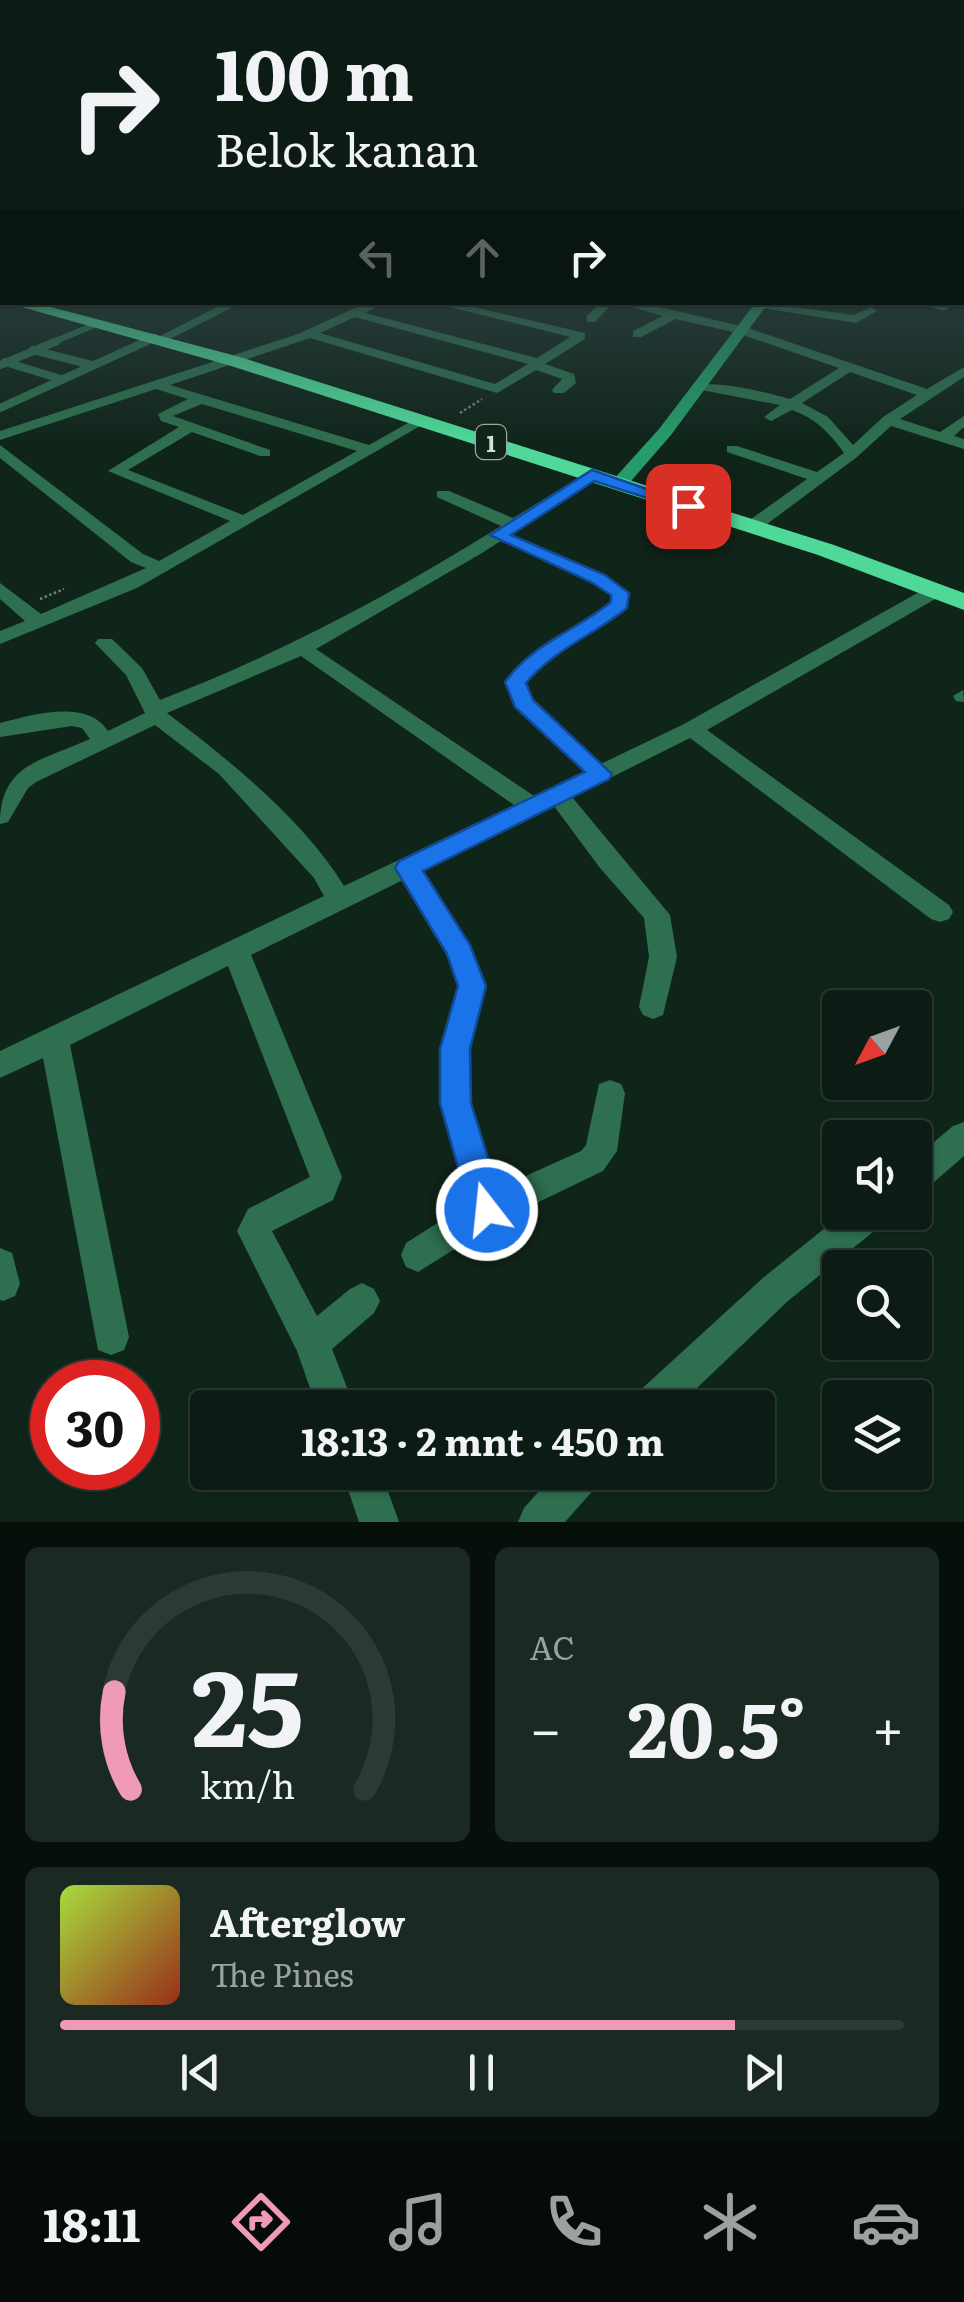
<!DOCTYPE html>
<html lang="id">
<head>
<meta charset="utf-8">
<style>
  :root { --surface:#0c1c14; --page:#1a2922; --text:#f1f3f6; --muted:#9aa1a0; --line:#2c3a34; --accent:#ef9ab8 }
  body { margin:0; font-family:Literata,serif; background:var(--page); color:var(--text); height:100vh; display:flex; flex-direction:column; font-size:38px; white-space:nowrap }
  * { box-sizing:border-box; margin:0 }
  p { font-size:32px; color:var(--muted) }
  .icon { flex:none; width:55px; height:55px; fill:none; stroke:currentColor; stroke-width:2; stroke-linecap:round; stroke-linejoin:round }
  .map { position:relative; height:1522px; overflow:hidden }
  .sheet { display:flex; flex-direction:column; gap:25px; padding:25px; background:#070f0b; flex:1 }
  .sheet>* { flex:none }
  .top-card { position:absolute; left:0px; top:0px; width:965px; height:305px; box-shadow:0 2px 8px #0004,0 0 0 2px var(--line); background:#0c1c14; color:var(--text); overflow:hidden }
  .needle { width:65px; rotate:229deg }
  .buttons { position:absolute; left:822px; top:990px; display:grid; gap:20px }
  .buttons a { display:grid; place-items:center; width:110px; height:110px; border-radius:10px; background:var(--surface); box-shadow:0 2px 8px #0004,0 0 0 2px var(--line); font-size:50px }
  .speed { position:absolute; left:30px; top:1360px; display:flex; gap:20px; font-size:50px; font-weight:700; text-align:center }
  .speed>* { display:grid; place-content:center; width:130px; height:130px; border-radius:50%; background:var(--surface); box-shadow:0 2px 8px #0004,0 0 0 2px var(--line); line-height:1 }
  .speed .limit { border:15px solid #d22; background:#fff; color:#111 }
  .pin { position:absolute; display:grid; place-items:center; width:85px; height:85px; color:#fff; margin:-42px; border-radius:20px; box-shadow:0 5px 15px #0006 }
  .me { position:absolute; width:110px; margin:-55px; rotate:344deg; stroke-linejoin:round; filter:drop-shadow(0 0 8px #0008) }
  .turn { display:flex; align-items:center; gap:35px; height:210px; padding:0 50px; font-size:45px }
  .turn .icon { width:130px; height:130px; stroke-width:2.5 }
  .turn b { display:block; font-size:70px; line-height:85px }
  .lanes { display:flex; align-items:center; height:95px; padding:0 50px; background:#0003; justify-content:center; gap:50px; direction:ltr }
  .lanes .off { opacity:.35 }
  .big { font-size:75px; font-weight:700; line-height:1.1 }
  .sheet .widget { flex:1; display:flex; flex-direction:column; justify-content:center; gap:15px; min-width:0; padding:0 35px; border-radius:15px; background:var(--page) }
  .sheet .dial { align-items:center; gap:0 }
  .dial svg { height:260px; overflow:visible; fill:none; stroke:var(--line); stroke-width:7; stroke-linecap:round; text-anchor:middle }
  .dial text { fill:var(--text); stroke:none }
  .song { display:flex; align-items:center; gap:30px }
  .cover { width:120px; height:120px; border-radius:15px; background:linear-gradient(135deg,hsl(80 70% 55%),hsl(10 70% 35%)) }
  .played { height:10px; border-radius:5px; background:linear-gradient(90deg,var(--accent) 80%,var(--line) 80%) }
  .keys { display:flex; justify-content:space-around; direction:ltr }
  .heat { display:flex; justify-content:space-between; align-items:center; font-size:55px; direction:ltr }
  .sheet .tiles { flex:1; display:grid; gap:25px; grid-template-columns:1fr 1fr }
  .widget:last-child { grid-column:span 2 }
  .trip { position:absolute; left:190px; top:1390px; width:585px; height:100px; border-radius:10px; background:var(--surface); box-shadow:0 2px 8px #0004,0 0 0 2px var(--line); font-weight:700; line-height:100px; text-align:center }
  .tabs { display:flex; height:160px; justify-content:space-around; align-items:center; background:#050b08; color:var(--muted) }
  .tabs .icon { width:70px; height:70px }
  .tabs .active { color:var(--accent) }
  .tabs b { font-size:45px; color:var(--text) }
  .map>svg:first-child { display:block }
</style>
</head>
<body>
<div class="map">
<svg width="964" height="1522" viewBox="0 0 964 1522">
  <rect width="100%" height="100%" fill="#10251a"/>
  <g fill="none" stroke-linecap="round" stroke-linejoin="round">
    <path stroke="#708177" stroke-width="2.5" stroke-dasharray="2.5 2.5" stroke-linecap="butt" d="M 460,413 L 482,399
      M 40,599 L 64,589"/>
    <path stroke="#2e6f4f" stroke-width="6" d="M 51,343 L 99,323
      M 142,343 L 155,337"/>
    <path stroke="#2e6f4f" stroke-width="8" d="M 33,350 L 92,365
      M 5,362 L 61,379
      M 0,365 L 57,341
      M 0,408 L 147,341"/>
    <path stroke="#2e6f4f" stroke-width="9" d="M 498,535 L 598,579 L 619,593 L 620,604 L 612,611 L 532,662"/>
    <path stroke="#2e6f4f" stroke-width="11" d="M 534,660 L 515,682 L 523,703 L 601,774"/>
    <path fill="#2e6f4f" fill-rule="evenodd" d="M 962,256 L 964,256 L 964,263 L 962,263 Z
      M 227,302 L 243,302 L 164,342 L 154,339 Z
      M 368,302 L 385,302 L 365,313 L 537,358 L 570,337 L 429,302 L 452,302 L 585,333 L 585,339 L 545,364 L 574,374 L 576,383 L 564,393 L 554,393 L 552,390 L 562,379 L 536,370 L 497,393 L 310,338 L 170,385 L 369,445 L 417,418 L 429,421 L 137,588 L 0,644 L 0,631 L 25,621 L 0,599 L 0,583 L 41,614 L 146,568 L 131,562 L 0,458 L 0,445 L 143,554 L 159,561 L 230,521 L 108,471 L 179,427 L 161,421 L 158,414 L 188,399 L 156,389 L 0,440 L 0,431 L 298,334 ZM 355,317 L 528,364 L 495,384 L 320,333 ZM 202,404 L 357,451 L 243,515 L 128,470 L 192,432 L 260,456 L 270,456 L 270,450 L 173,416 Z
      M 601,302 L 614,302 L 595,322 L 587,322 L 587,316 Z
      M 614,302 L 638,302 L 745,327 L 927,389 L 964,367 L 964,377 L 900,419 L 940,432 L 964,416 L 964,427 L 954,436 L 964,439 L 964,449 L 891,426 L 857,457 L 759,530 L 747,530 L 747,522 L 807,479 L 727,452 L 727,446 L 737,446 L 817,472 L 844,453 C 830,433 815,418 792,410 L 771,421 L 764,417 L 780,405 L 691,388 C 709,377 768,393 790,399 L 839,368 L 737,333 L 676,319 L 641,337 L 633,337 L 633,331 L 663,316 ZM 850,372 L 917,395 L 883,417 L 853,445 L 828,417 L 802,403 Z
      M 757,302 L 854,315 L 871,307 L 877,311 L 856,323 L 762,308 Z
      M 914,302 L 940,302 L 950,307 L 944,311 Z
      M 592,470 L 600,475 L 598,478 L 482,553 L 316,649 L 534,796 L 684,724 L 930,586 L 944,586 L 944,594 L 707,730 L 949,905 L 953,912 L 949,919 L 940,922 L 931,919 L 690,738 L 572,797 L 670,915 L 677,957 L 663,1015 L 653,1019 L 643,1015 L 639,1007 L 649,957 L 644,918 L 600,868 L 554,806 L 423,871 L 470,945 L 486,986 L 470,1049 L 470,1103 L 497,1189 L 581,1151 L 586,1145 L 599,1084 L 610,1080 L 621,1084 L 625,1093 L 617,1151 L 603,1171 L 499,1221 L 418,1272 L 406,1267 L 401,1255 L 406,1243 L 469,1203 L 440,1103 L 440,1049 L 458,986 L 447,954 L 403,880 L 251,955 L 342,1177 L 333,1200 L 272,1231 L 317,1316 L 350,1289 L 362,1283 L 374,1289 L 380,1301 L 374,1313 L 332,1349 L 355,1408 L 317,1408 L 297,1351 L 237,1231 L 248,1209 L 310,1177 L 228,966 L 70,1045 L 129,1337 L 124,1350 L 111,1355 L 98,1350 L 43,1058 L 0,1078 L 0,1051 L 324,896 L 314,878 L 219,774 L 155,725 L 36,782 L 28,788 L 8,822 L 0,824 C 0,763 42,761 90,739 L 82,728 L 72,726 L 0,737 L 0,723 C 31,715 87,698 108,731 L 145,713 L 126,675 L 95,643 L 98,639 L 112,639 L 142,668 L 160,700 C 280,654 392,594 501,526 L 437,497 L 437,491 L 449,491 L 513,518 ZM 301,656 L 514,805 L 344,886 C 304,820 228,759 167,713 Z
      M 963,690 L 964,702 L 956,701 L 953,696 Z
      M 964,1122 L 964,1156 L 926,1189 L 915,1193 L 915,1158 L 953,1126 Z
      M 845,1212 L 888,1212 L 884,1223 L 788,1301 L 676,1408 L 629,1408 L 635,1395 L 764,1277 Z
      M 0,1248 L 12,1253 L 20,1284 L 15,1296 L 3,1301 L 0,1300 Z
      M 342,1472 L 381,1472 L 399,1522 L 359,1522 Z
      M 556,1472 L 602,1472 L 597,1486 L 565,1522 L 518,1522 L 524,1508 Z"/>
    <path fill="#269c69" fill-rule="evenodd" d="M 756,302 L 769,302 L 671,435 L 625,488 L 613,488 L 613,480 L 659,429 Z"/>
    <path fill="#4fd898" fill-rule="evenodd" d="M 4,302 L 32,302 L 240,357 L 834,545 L 964,593 L 964,610 L 818,555 L 228,365 Z"/>
  </g>
  <linearGradient id="sky" x2="0" y2="1"><stop stop-color="#09140e"/><stop offset="0.52" stop-color="#314649"/><stop offset="1" stop-color="#314649" stop-opacity="0"/></linearGradient>
  <rect width="964" height="443" fill="url(#sky)"/>
  <path fill="#1a73e8" stroke="#114b97" stroke-width="2.5" d="M 592,470 L 696,506 L 688,511 L 594,481 L 511,535 L 605,575 L 629,593 L 627,608 C 594,635 553,650 526,683 L 533,700 L 612,774 L 609,779 L 423,871 L 470,945 L 486,986 L 470,1049 L 471,1103 L 504,1210 L 499,1222 L 487,1226 L 475,1222 L 470,1210 L 440,1103 L 440,1049 L 458,986 L 447,954 L 395,868 L 399,861 L 585,772 L 515,707 L 505,682 C 533,643 574,632 611,602 L 611,595 L 591,582 L 490,535 Z"/>
  <g text-anchor="middle" dominant-baseline="central" stroke-width="10" stroke-linejoin="round" paint-order="stroke">
    <rect fill="#10251a" stroke="#99a8a0" stroke-width="2.5" x="476" y="425" width="30" height="34" rx="8"/>
    <g font-size="22" font-weight="bold" fill="#d4e0d9">
      <text x="491" y="442">1</text>
    </g>
  </g>
</svg>
<div class="buttons">
<a><svg class="needle" viewBox="-14 -14 28 28"><path d="M0-13l5 13h-10z" fill="#e53935"/><path d="M0 13l5-13h-10z" fill="#9aa1a0"/></svg></a>
<a><svg class="icon" aria-label="sound" viewBox="0 0 24 24"><path d="M4 9h4l5-4v14l-5-4H4zM17 9q2 3 0 6"/></svg></a>
<a><svg class="icon" aria-label="search" viewBox="0 0 24 24"><circle cx="10" cy="10" r="6"/><path d="M15 15l6 6"/></svg></a>
<a><svg class="icon" aria-label="layers" viewBox="0 0 24 24"><path d="M12 4l9 5-9 5-9-5zM3 14l9 5 9-5"/></svg></a>
</div>
<div class="speed"><div class="limit">30</div></div>
<div class="pin" style="left:688px;top:506px;background:#d93025"><svg class="icon" aria-label="arrive" viewBox="0 0 24 24"><path d="M6 21V4h12l-3 4 3 4H6"/></svg></div>
<svg class="me" style="left:487px;top:1210px" viewBox="-20 -20 40 40"><circle r="17" fill="#1a73e8" stroke="#fff" stroke-width="3"/><path d="M0-11L8 9 0 5-8 9z" fill="#fff"/></svg>
<div class="trip">18:13 · 2 mnt · 450 m</div>
<div class="top-card">
<div class="turn"><svg class="icon" aria-label="right" viewBox="0 0 24 24"><path d="M7 20v-9h11M14 6l5 5-5 5"/></svg><div><b>100 m</b>Belok kanan</div></div>
<div class="lanes"><svg class="icon off" aria-label="left" viewBox="0 0 24 24"><path d="M17 20v-9H6M10 6l-5 5 5 5"/></svg><svg class="icon off" aria-label="ahead" viewBox="0 0 24 24"><path d="M12 20V5M6 11l6-6 6 6"/></svg><svg class="icon" aria-label="right" viewBox="0 0 24 24"><path d="M7 20v-9h11M14 6l5 5-5 5"/></svg></div>
</div>
</div>
<section class="sheet">
<div class="tiles">
<div class="widget dial"><svg viewBox="0 0 100 80">
<path d="M14 69A42 42 0 1 1 86 69"/>
<path d="M14 69A42 42 0 0 1 9 39" stroke="#ef9ab8"/>
<text x="50" y="56" font-size="32" font-weight="700">25</text>
<text x="50" y="72" font-size="11">km/h</text>
</svg></div>
<div class="widget"><p>AC</p>
<div class="heat"><a>−</a><b class="big">20.5°</b><a>+</a></div>
</div>
<div class="widget">
<div class="song"><i class="cover"></i><div><b>Afterglow</b><p>The Pines</p></div></div>
<div class="played"></div>
<div class="keys"><svg class="icon" aria-label="previous" viewBox="0 0 24 24"><path d="M18 5L8 12l10 7zM5 5v14"/></svg><svg class="icon" aria-label="pause" viewBox="0 0 24 24"><path d="M8 5v14M16 5v14"/></svg><svg class="icon" aria-label="next" viewBox="0 0 24 24"><path d="M6 5l10 7-10 7zM19 5v14"/></svg></div>
</div>
</div>
</section>
<nav class="tabs">
<b>18:11</b>
<svg class="icon active" aria-label="directions" viewBox="0 0 24 24"><path d="M12 3l9 9-9 9-9-9zM9 14v-3h6M13 9l2 2-2 2"/></svg>
<svg class="icon" aria-label="music" viewBox="0 0 24 24"><path d="M9 18V5l10-2v13"/><circle cx="6" cy="18" r="3"/><circle cx="16" cy="16" r="3"/></svg>
<svg class="icon" aria-label="phone" viewBox="0 0 24 24"><path d="M5 4h4l2 5-3 2q2 4 5 5l2-3 5 2v4C11 20 4 13 5 4z"/></svg>
<svg class="icon" aria-label="climate" viewBox="0 0 24 24"><path d="M12 3v18M4 7l16 10M4 17L20 7"/></svg>
<svg class="icon" aria-label="car" viewBox="0 0 24 24"><path d="M5 17H2v-5l4-1 3-4h7l3 4 3 1v5h-3M9 17h6M6 11h13"/><circle cx="7" cy="17" r="2"/><circle cx="17" cy="17" r="2"/></svg>
</nav>
</body>
</html>
